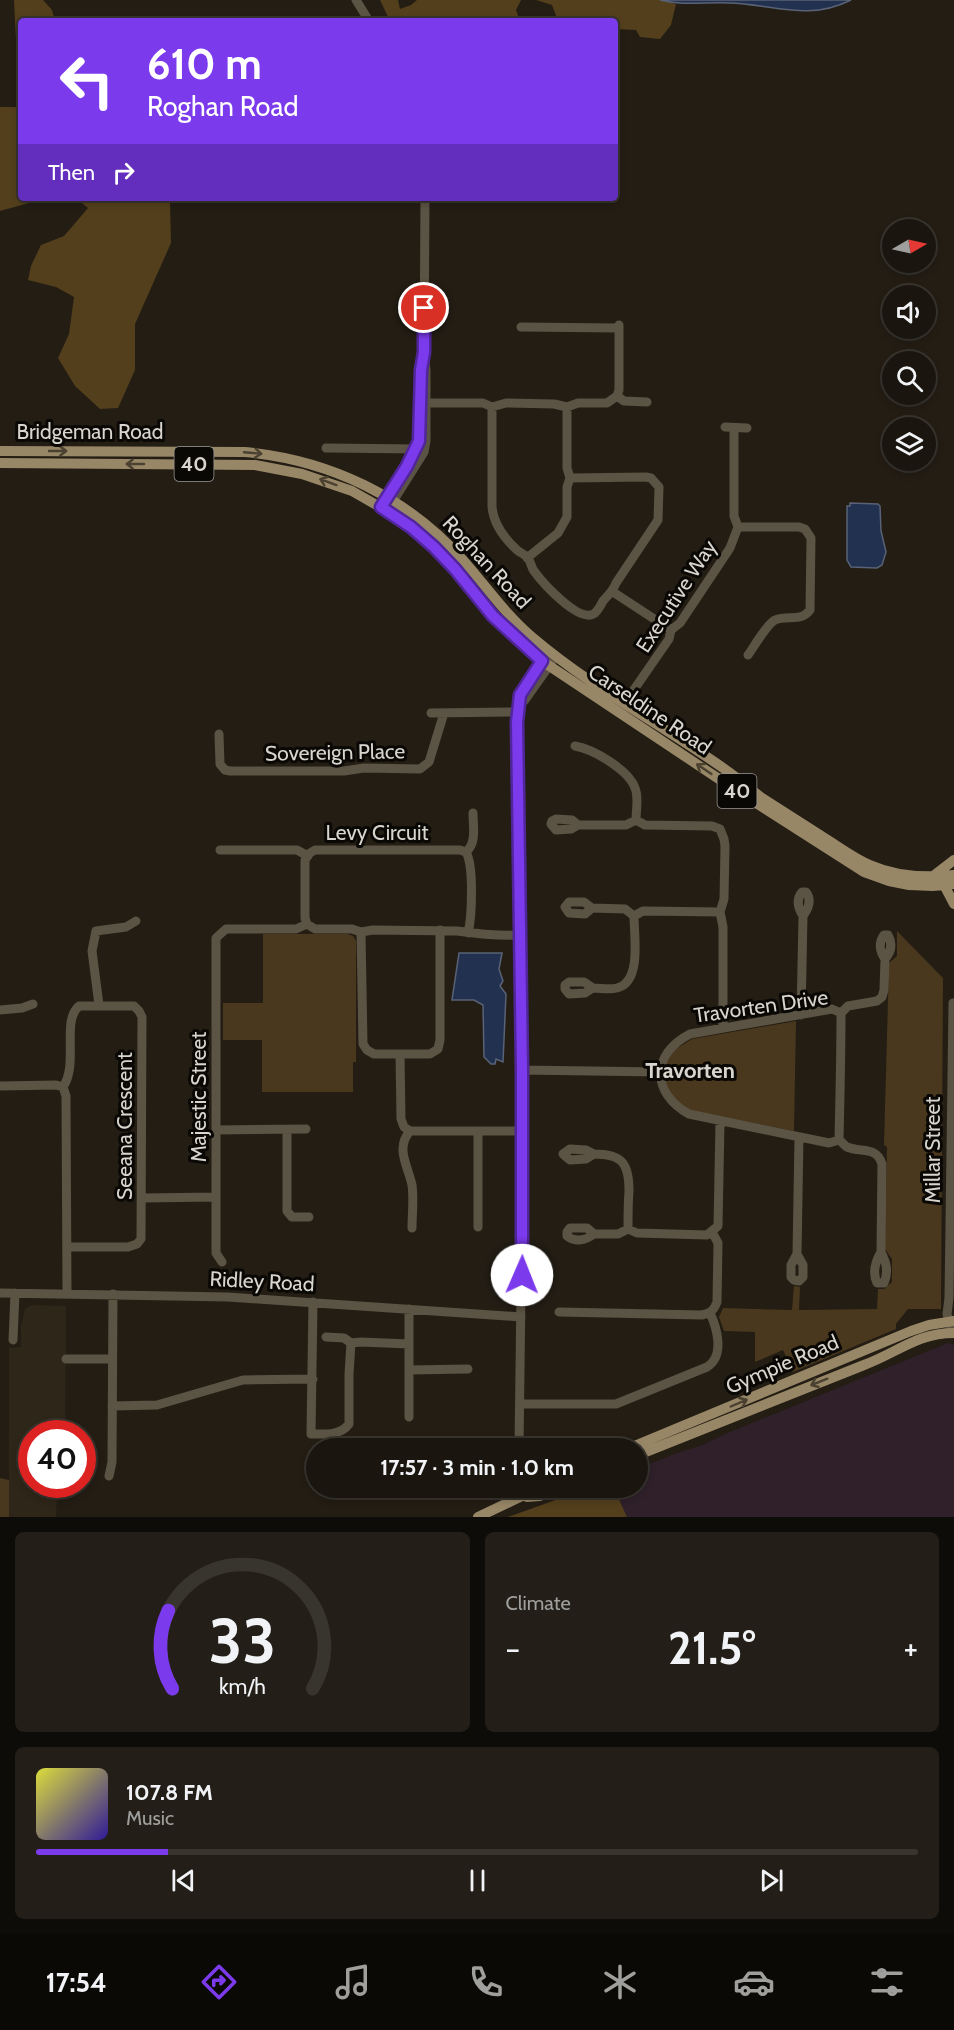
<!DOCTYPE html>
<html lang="en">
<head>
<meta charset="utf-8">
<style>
  :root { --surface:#1a160f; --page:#231f18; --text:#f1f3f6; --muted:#9f9f9e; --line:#38352f; --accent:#7c3aed }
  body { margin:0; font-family:Cabin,sans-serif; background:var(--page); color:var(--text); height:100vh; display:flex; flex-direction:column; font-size:22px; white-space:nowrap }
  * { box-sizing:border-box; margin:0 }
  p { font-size:20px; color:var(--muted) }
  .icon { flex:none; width:33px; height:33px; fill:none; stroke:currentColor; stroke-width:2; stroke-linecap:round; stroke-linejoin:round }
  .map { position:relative; height:1517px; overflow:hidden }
  .drawer { display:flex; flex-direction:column; gap:15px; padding:15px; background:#0e0c08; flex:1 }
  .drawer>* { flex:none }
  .top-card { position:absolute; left:18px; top:18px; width:600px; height:183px; border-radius:6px; box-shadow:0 3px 9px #0003,0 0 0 2px var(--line); background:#7c3aed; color:#fff; overflow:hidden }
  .needle { width:39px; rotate:81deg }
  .controls { position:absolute; left:882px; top:219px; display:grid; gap:12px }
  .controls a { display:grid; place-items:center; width:54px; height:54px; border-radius:50%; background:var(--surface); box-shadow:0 3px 9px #0003,0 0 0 2px var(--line); font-size:30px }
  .speed { position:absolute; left:18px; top:1420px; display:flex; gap:12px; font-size:30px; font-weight:700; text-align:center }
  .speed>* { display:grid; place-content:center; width:78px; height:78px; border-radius:50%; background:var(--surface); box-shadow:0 3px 9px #0003,0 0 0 2px var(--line); line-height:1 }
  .speed .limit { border:9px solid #d22; background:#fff; color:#111 }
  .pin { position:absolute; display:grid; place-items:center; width:51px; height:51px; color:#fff; margin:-26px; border:3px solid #fff; border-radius:50%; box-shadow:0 2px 6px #0007 }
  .me { position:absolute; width:66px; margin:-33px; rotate:1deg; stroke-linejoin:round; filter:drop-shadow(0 0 4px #0008) }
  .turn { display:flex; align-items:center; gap:21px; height:126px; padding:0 30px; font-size:27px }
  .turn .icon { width:78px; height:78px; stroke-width:2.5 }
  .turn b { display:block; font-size:42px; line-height:51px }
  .then { display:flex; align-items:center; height:57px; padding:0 30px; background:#0003; gap:12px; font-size:22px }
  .big { font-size:45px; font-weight:700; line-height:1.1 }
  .drawer .tile { flex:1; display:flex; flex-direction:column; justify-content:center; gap:9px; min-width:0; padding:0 21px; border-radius:9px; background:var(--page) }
  .drawer .dial { align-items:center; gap:0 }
  .dial svg { height:156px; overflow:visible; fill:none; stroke:var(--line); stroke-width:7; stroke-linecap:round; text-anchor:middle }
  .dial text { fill:var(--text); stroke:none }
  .song { display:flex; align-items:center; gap:18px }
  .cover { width:72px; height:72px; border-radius:9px; background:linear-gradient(135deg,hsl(60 70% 55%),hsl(250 70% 35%)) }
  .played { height:6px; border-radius:3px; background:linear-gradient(90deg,var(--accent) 15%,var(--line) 15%) }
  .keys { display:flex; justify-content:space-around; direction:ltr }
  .heat { display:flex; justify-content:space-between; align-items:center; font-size:33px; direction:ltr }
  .drawer .tiles { flex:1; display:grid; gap:15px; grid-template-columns:1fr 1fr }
  .tile:last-child { grid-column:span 2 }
  .trip { position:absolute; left:306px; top:1438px; width:342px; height:60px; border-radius:30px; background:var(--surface); box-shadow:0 3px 9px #0003,0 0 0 2px var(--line); font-weight:700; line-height:60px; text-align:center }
  .menu { display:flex; height:96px; justify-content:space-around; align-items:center; background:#0a0906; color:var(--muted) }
  .menu .icon { width:42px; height:42px }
  .menu .current { color:var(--accent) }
  .menu b { font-size:27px; color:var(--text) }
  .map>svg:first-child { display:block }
</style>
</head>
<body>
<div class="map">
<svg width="954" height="1517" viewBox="0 0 954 1517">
  <rect width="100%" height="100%" fill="#231d14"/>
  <path fill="#2f202a" d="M 948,1343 L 954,1345 L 954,1517 L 627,1517 L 614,1488 L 638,1488 L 638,1469 L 677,1453 L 700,1446 L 730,1432 Z"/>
  <path fill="#2e2618" d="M 31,1305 L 66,1306 L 65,1434 L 32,1434 L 32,1485 L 64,1485 L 64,1489 L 57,1489 L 56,1517 L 9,1517 L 9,1348 L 21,1347 L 21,1326 L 25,1309 Z"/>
  <path fill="#49381d" d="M 897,931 L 943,978 L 941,1309 L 908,1309 L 896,1324 L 896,1329 L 793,1372 L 783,1350 L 755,1362 L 755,1332 L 724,1331 L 719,1317 L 723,1308 L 792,1310 L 794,1286 L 800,1287 L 799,1310 L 877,1309 L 878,1289 L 884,1289 L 892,1282 L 892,1259 L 885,1249 L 887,1147 L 884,1145 L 889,963 L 897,956 Z
    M 263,934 L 348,934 L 353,936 L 356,941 L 356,1062 L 353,1062 L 353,1092 L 262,1092 L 262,1040 L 223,1040 L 223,1003 L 263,1003 Z
    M 796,1021 L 794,1131 L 689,1110 L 673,1098 L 666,1083 L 665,1066 L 674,1050 L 692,1039 Z
    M 0,1478 L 9,1480 L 9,1517 L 0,1517 Z"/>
  <path fill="#533f1b" d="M 14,0 L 43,0 L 52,10 L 55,21 L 21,21 L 21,198 L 47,198 L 0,211 L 0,107 L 20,107 C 19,71 15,36 14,0 Z
    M 380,0 L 398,0 L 400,9 L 411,5 L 417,0 L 521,0 L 516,10 L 520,21 L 390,21 Z
    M 536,0 L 660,0 L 676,4 L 671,25 L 660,39 L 640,37 L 636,30 L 615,29 L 615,21 L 558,21 L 552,5 Z
    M 76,198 L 161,198 L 170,202 L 171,243 L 135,324 L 135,370 L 118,408 L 100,409 L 75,386 L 58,358 L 69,334 L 74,297 L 56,287 L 28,280 L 31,266 L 41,245 L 64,236 L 88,208 Z
    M 589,1488 L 614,1488 L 627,1517 L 508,1517 Z"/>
  <path fill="#233150" stroke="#596276" stroke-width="1.5" d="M 660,0 L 851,0 C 807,22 773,4 729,3 C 705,2 683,6 660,0 Z
    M 850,503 L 878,504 L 880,506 L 881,531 L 886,552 L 882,565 L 877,568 L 851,567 L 847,560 L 847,506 L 850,506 Z
    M 459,953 L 502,953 L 499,969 L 503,981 L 500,986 L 506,994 L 503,1062 L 496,1059 L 495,1064 L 491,1064 L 484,1057 L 483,1005 L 474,1000 L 452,1000 Z
    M 217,1273 L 224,1274 L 225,1285 L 211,1285 L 210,1275 Z"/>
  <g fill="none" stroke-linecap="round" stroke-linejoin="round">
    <path stroke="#5b5343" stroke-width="9" d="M 356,0 L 369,21
      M 521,327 L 619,328
      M 617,396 L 624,401 L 647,402
      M 420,403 L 483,403 L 492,407 L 506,403 L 554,404 L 567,407 L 578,403 L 607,403 L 617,396 L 619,390 L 619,325
      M 492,407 L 492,506 C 493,523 504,538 517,550 C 520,553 525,554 528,558 C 531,562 531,567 534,571 C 542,582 580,625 595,613 C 598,610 601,605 603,601 C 609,594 613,591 616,583 L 658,520 L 659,487 L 651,478 L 646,477 L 570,478
      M 725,427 L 747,428
      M 326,448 L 419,449
      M 384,501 L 412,457 L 419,441 L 420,399
      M 387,511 L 424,452 L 426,441 L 426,370 L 424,352 L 425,198
      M 738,527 L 799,527 L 805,529 L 811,538 L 810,610 C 800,623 788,614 775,620 C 766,625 754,647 748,655
      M 527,558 L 558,533 L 567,517 L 567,487 L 570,478 L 567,468 L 567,407
      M 613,592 L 671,630
      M 624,704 L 669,639 L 671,630 L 680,623 L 730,548 L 738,527 L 734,516 L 734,429
      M 519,705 L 525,700 L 552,662
      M 431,713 L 518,712
      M 219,734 L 220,764 L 225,770 L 230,771 L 344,771 L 364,768 L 420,769 L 429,762 L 444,713
      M 575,746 C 593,749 629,770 635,788 C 639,797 636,810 636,820
      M 556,819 L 572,820 L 578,825 L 571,829 L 556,830 L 551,824 L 552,821 Z
      M 578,825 L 626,825 L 636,820 L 645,825 L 712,826 L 720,829 L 724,839 L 725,846 L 724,899 L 720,912
      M 220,850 L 297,850 L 308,856
      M 466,852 C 477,843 473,826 473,813
      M 802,892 L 806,892 C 812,900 809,908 803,916 C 798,908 796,899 802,892 Z
      M 569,902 L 584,902 L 592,908 L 585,914 L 569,913 L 565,907 Z
      M 592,908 L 625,909 L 634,916 L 643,911 L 720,912 L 723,927 L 723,1028
      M 361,932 L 363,1044 L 367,1050 L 374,1054 L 430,1054 L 438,1049 L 440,1040 L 440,930
      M 468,933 C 472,917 474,866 466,852 L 460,850 L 315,850 L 310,853 L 305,860 L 305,918 L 307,924 L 315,929 L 352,929 L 361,932 L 373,930 L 457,931 C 478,934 498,936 520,935
      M 884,935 L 888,935 C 893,944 891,952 885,959 C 880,952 878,943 884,935 Z
      M 569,982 L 584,982 L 593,988 L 585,993 L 569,994 L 565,989 L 565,985 Z
      M 593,988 C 601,988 609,990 617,988 C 642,982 634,936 634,916
      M 99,1005 L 92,951 L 96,931 L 126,927 L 136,921
      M 832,1009 L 841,1013 C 841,1055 840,1097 839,1140 L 829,1143 L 689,1114 C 651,1093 651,1054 690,1034 Z
      M 0,1010 L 22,1008 L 33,1004
      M 841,1013 L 848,1006 L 877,1001 L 882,997 L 884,990 L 885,959
      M 801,1015 L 803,916
      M 400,1054 L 401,1119 L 404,1127 L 410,1131
      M 522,1070 L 660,1072
      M 0,1086 L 56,1085 L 63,1087
      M 216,1130 L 306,1129
      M 287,1130 L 287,1211 L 292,1217 L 309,1217
      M 839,1140 C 841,1141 845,1146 847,1147 C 861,1153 877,1146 882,1164 L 881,1252 C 875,1262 872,1272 877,1283 L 884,1283 C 889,1271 886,1262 881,1252
      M 570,1149 L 586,1150 L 594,1154 L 586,1159 L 570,1160 L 563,1154 Z
      M 594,1154 C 622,1154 629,1163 629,1191 C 628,1203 628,1216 628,1229
      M 143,1198 L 216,1197
      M 478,1227 L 478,1131
      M 412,1228 C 412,1214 414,1199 412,1185 C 408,1166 395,1148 410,1131 L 522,1131
      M 570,1228 L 587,1228 L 594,1234 C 586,1240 576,1243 567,1236 L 567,1232 Z
      M 594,1234 L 618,1234 L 628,1229 L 637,1233 L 707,1235 L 718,1226 L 720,1122
      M 797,1254 L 803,1265 L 803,1277 L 799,1281 L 794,1280 L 791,1277 L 791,1265 L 797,1254 L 799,1137
      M 222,1262 L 216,1253 L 216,938 L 226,929 L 296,929 L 307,924
      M 0,1293 L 228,1297 L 521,1317
      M 67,1293 L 66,1096 L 63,1087 C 79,1064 61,1021 79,1006 L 134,1006 L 139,1011 L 142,1017 L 141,1239 L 137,1244 L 128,1247 L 67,1247
      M 313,1302 L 311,1434 C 324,1434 340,1436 349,1424 L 349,1374 L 351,1343 L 361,1342 L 409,1344
      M 409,1309 L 409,1417
      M 559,1312 L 702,1315 C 711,1313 714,1310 717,1302 L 718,1243 L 712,1232
      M 951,1327 L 947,1314 L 949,1298 L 953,1003
      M 326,1337 L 344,1338 L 351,1343
      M 13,1340 L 15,1293
      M 66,1359 L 112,1359
      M 409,1370 L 468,1369
      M 520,1404 L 616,1404 L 707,1367 C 725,1356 717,1328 710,1313
      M 112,1406 L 157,1405 L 243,1380 L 313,1379
      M 519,1449 L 522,1212 L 517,718 L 520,695 L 549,651
      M 109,1476 L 112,1462 L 113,1294"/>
    <path stroke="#988767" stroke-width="10" d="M 0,451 L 245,452 C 329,460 406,496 463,560 C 486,586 505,614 532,637 C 592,688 662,725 726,770 C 739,779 750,789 762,798 C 782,811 803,824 823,837 C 838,846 853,858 870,865 C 897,877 925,878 954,875
      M 0,463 L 255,465 L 302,474 L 352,491 L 387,511 L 423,537 L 455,569 L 493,616 L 542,661 L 734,789 L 864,872 L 889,881 L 909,885 L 933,886 L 954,884
      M 932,877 L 954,860
      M 944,885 L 954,904
      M 627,1449 L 911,1331 L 929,1325 L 954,1321
      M 638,1455 C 713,1425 788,1395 864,1365 C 897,1353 917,1333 954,1333
      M 527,1497 L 540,1496 L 559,1488
      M 508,1503 L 514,1488
      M 478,1517 L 539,1488"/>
  </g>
  <defs><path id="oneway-shaft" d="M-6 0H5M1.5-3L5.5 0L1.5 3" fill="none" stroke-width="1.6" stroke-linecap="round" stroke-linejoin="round" transform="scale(1.5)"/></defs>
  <g stroke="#4a4131">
    <use href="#oneway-shaft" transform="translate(58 451)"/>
    <use href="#oneway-shaft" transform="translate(253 453) rotate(5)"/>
    <use href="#oneway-shaft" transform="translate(135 464) rotate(-180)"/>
    <use href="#oneway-shaft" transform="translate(328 482) rotate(-160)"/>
    <use href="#oneway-shaft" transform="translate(704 769) rotate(-146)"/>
    <use href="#oneway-shaft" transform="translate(819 1382) rotate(158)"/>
    <use href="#oneway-shaft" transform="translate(739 1403) rotate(-23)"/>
  </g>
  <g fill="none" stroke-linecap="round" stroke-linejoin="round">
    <g stroke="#51269a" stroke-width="15">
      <path id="route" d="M 424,308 L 424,352 L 421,370 L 419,441 L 407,466 L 381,507 L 411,527 L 434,547 L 455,569 L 493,616 L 542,661 L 520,695 L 517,722 L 522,1070 L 522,1275"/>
    </g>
    <use href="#route" stroke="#7c3aed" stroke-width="10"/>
  </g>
  <g text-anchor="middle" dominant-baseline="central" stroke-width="6" stroke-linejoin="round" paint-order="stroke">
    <g fill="#0a0805" stroke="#9a9792" stroke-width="1.5">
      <rect x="174.5" y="447" width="39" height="34" rx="4.5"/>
      <rect x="717.5" y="774" width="39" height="34" rx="4.5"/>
    </g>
    <g font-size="20" font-weight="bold" fill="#d8d4ce">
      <text x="194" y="464">40</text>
      <text x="737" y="791">40</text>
    </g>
    <g font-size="21" fill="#d8d4ce" stroke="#0a0805">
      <text x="90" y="431">Bridgeman Road</text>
      <text transform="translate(487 562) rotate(47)">Roghan Road</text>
      <text transform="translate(676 596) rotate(-57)">Executive Way</text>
      <text transform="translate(650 709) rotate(34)">Carseldine Road</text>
      <text transform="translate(335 752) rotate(-1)">Sovereign Place</text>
      <text x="377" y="832">Levy Circuit</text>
      <text transform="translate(761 1006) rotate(-8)">Travorten Drive</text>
      <text transform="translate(198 1097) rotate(-90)">Majestic Street</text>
      <text transform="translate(124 1126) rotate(-90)">Seeana Crescent</text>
      <text transform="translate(932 1150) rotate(-90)">Millar Street</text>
      <text transform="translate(262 1281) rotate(3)">Ridley Road</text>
      <text transform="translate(782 1364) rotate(-23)">Gympie Road</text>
    </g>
    <g font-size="22" font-weight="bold" fill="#d8d4ce" stroke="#0a0805">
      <text x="690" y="1070">Travorten</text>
    </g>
  </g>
</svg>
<div class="controls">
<a><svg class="needle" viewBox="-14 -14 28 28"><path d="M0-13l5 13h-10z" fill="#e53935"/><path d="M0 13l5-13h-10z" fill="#9f9f9e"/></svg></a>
<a><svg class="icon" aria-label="sound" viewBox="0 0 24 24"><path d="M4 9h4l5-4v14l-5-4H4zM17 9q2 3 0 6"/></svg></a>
<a><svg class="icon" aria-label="search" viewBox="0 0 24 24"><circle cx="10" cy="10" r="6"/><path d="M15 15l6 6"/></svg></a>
<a><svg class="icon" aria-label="layers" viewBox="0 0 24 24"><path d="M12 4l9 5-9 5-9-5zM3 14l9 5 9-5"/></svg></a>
</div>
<div class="speed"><div class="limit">40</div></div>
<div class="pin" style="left:424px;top:308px;background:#d93025"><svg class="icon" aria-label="arrive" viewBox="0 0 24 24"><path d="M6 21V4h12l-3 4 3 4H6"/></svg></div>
<svg class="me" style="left:522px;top:1275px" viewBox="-20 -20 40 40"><circle r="19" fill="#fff"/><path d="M0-13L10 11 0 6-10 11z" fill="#7c3aed"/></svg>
<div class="trip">17:57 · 3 min · 1.0 km</div>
<div class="top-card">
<div class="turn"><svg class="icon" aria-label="left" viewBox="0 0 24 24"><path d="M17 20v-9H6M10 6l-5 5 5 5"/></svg><div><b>610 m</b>Roghan Road</div></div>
<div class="then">Then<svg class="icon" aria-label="right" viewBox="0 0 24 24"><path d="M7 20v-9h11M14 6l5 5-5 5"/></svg></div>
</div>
</div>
<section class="drawer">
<div class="tiles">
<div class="tile dial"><svg viewBox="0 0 100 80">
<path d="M14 69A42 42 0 1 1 86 69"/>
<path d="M14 69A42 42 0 0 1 12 29" stroke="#7c3aed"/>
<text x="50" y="56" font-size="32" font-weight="700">33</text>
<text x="50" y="72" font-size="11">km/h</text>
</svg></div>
<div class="tile"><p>Climate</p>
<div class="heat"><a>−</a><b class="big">21.5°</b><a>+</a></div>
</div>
<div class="tile">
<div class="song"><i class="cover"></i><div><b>107.8 FM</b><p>Music</p></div></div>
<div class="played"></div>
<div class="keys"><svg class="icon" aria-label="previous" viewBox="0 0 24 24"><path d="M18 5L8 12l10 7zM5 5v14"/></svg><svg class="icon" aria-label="pause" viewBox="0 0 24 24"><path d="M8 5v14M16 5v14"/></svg><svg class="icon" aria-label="next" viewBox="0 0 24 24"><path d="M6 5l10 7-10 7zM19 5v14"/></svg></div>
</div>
</div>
</section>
<nav class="menu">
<b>17:54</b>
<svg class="icon current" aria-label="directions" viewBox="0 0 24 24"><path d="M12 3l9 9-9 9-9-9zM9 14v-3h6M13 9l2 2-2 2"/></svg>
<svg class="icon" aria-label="music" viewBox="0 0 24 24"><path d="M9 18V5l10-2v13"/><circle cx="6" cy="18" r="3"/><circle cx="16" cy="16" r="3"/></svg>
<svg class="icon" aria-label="phone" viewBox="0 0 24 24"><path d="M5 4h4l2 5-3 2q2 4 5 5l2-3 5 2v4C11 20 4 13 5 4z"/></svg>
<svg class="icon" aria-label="climate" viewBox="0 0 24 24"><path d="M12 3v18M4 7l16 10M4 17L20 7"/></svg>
<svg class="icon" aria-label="car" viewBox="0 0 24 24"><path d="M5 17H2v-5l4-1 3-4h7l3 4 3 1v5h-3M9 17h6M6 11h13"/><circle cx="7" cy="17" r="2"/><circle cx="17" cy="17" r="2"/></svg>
<svg class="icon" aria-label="filters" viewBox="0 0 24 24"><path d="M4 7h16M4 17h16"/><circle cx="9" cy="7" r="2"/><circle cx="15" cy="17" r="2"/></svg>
</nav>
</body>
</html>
